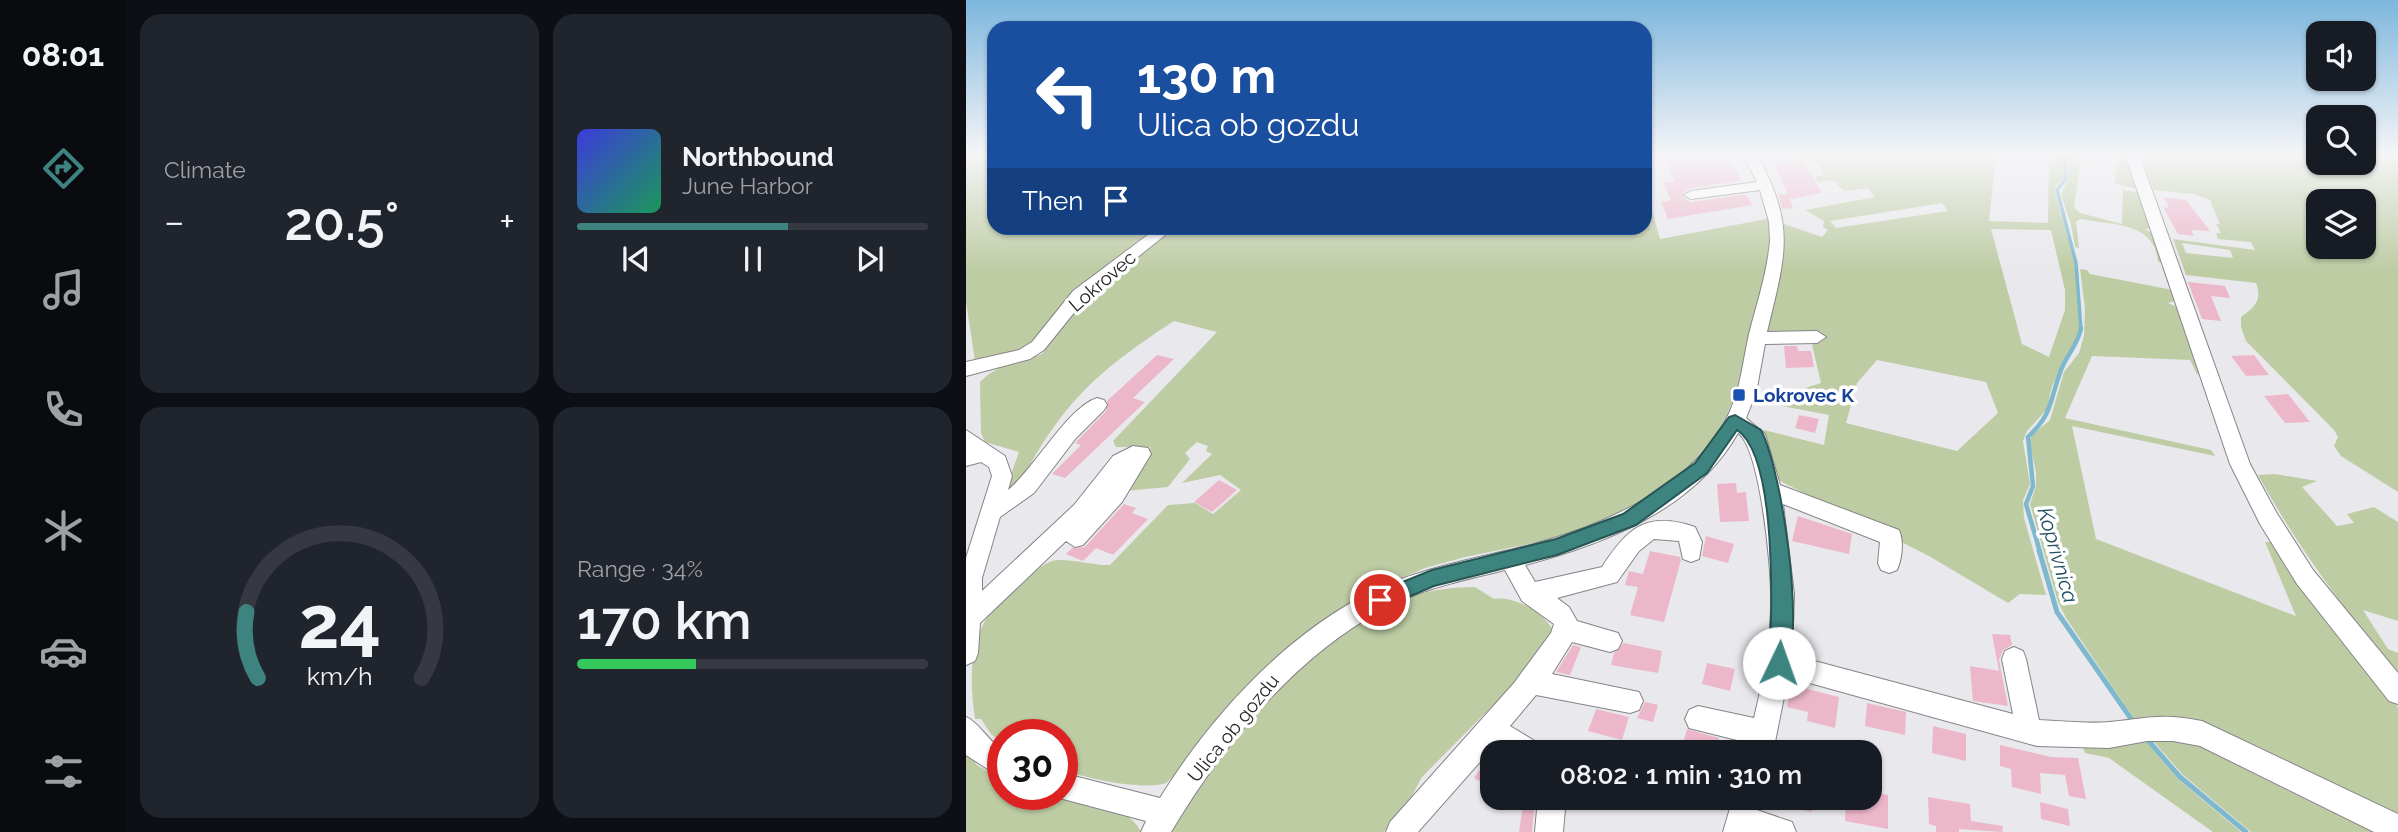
<!DOCTYPE html>
<html lang="en">
<head>
<meta charset="utf-8">
<style>
  :root { --surface:#171b24; --page:#20242c; --text:#f1f3f6; --muted:#9ea1a6; --line:#363941; --accent:#3d8481 }
  body { margin:0; font-family:Raleway,sans-serif; background:var(--page); color:var(--text); height:100vh; display:flex; flex-direction:column; font-size:26px; white-space:nowrap }
  * { box-sizing:border-box; margin:0 }
  p { font-size:23px; color:var(--muted) }
  .icon { flex:none; width:38px; height:38px; fill:none; stroke:currentColor; stroke-width:2; stroke-linecap:round; stroke-linejoin:round }
  .map { position:relative; flex:1; overflow:hidden }
  .drawer { display:flex; flex-direction:column; gap:14px; padding:14px; background:#0d0f14; width:840px }
  .drawer>* { flex:none }
  .hud { position:absolute; left:21px; top:21px; width:665px; height:214px; border-radius:21px; box-shadow:0 2px 5px #0004; background:#1a4fa0; color:#fff; overflow:hidden }
  .tools { position:absolute; left:1340px; top:21px; display:grid; gap:14px }
  .tools a { display:grid; place-items:center; width:70px; height:70px; border-radius:14px; background:var(--surface); box-shadow:0 2px 5px #0004; font-size:35px }
  .speed { position:absolute; left:21px; top:719px; display:flex; gap:14px; font-size:35px; font-weight:700; text-align:center }
  .speed>* { display:grid; place-content:center; width:91px; height:91px; border-radius:50%; background:var(--surface); box-shadow:0 2px 5px #0004; line-height:1 }
  .speed .limit { border:10px solid #d22; background:#fff; color:#111 }
  .pin { position:absolute; display:grid; place-items:center; width:60px; height:60px; color:#fff; margin:-30px; border:4px solid #fff; border-radius:50%; box-shadow:0 2px 7px #0007 }
  .me { position:absolute; width:77px; margin:-38px; rotate:3deg; stroke-linejoin:round; filter:drop-shadow(0 0 5px #0008) }
  .turn { display:flex; align-items:center; gap:24px; height:147px; padding:0 35px; font-size:32px }
  .turn .icon { width:91px; height:91px; stroke-width:2.5 }
  .turn b { display:block; font-size:49px; line-height:60px }
  .then { display:flex; align-items:center; height:66px; padding:0 35px; background:#0003; gap:14px; font-size:26px }
  .big { font-size:52px; font-weight:600; line-height:1.1 }
  .drawer .tile { flex:1; display:flex; flex-direction:column; justify-content:center; gap:10px; min-width:0; padding:0 24px; border-radius:21px; background:var(--page) }
  .drawer .dial { align-items:center; gap:0 }
  .dial svg { height:182px; overflow:visible; fill:none; stroke:var(--line); stroke-width:7; stroke-linecap:round; text-anchor:middle }
  .dial text { fill:var(--text); stroke:none }
  .song { display:flex; align-items:center; gap:21px }
  .cover { width:84px; height:84px; border-radius:10px; background:linear-gradient(135deg,hsl(240 70% 55%),hsl(150 70% 35%)) }
  .played { height:7px; border-radius:4px; background:linear-gradient(90deg,var(--accent) 60%,var(--line) 60%) }
  .keys { display:flex; justify-content:space-around; direction:ltr }
  .heat { display:flex; justify-content:space-between; align-items:center; font-size:38px; direction:ltr }
  .charge { height:10px; border-radius:5px; background:linear-gradient(90deg,#34c759 34%,var(--line) 0) }
  .drawer .tiles { flex:1; display:grid; gap:14px; grid-template-columns:repeat(2,1fr) }
  .trip { position:absolute; left:514px; top:740px; width:402px; height:70px; border-radius:21px; background:var(--surface); box-shadow:0 2px 5px #0004; font-weight:600; line-height:70px; text-align:center }
  main { display:flex; flex:1; min-height:0 }
  .dock { display:flex; flex-direction:column; width:126px; justify-content:space-around; align-items:center; background:#090b0e; color:var(--muted) }
  .dock .icon { width:49px; height:49px }
  .dock .current { color:var(--accent) }
  .dock b { font-size:32px; color:var(--text) }
  .map>svg:first-child { display:block }
</style>
</head>
<body>
<main>
<nav class="dock">
<b>08:01</b>
<svg class="icon current" aria-label="directions" viewBox="0 0 24 24"><path d="M12 3l9 9-9 9-9-9zM9 14v-3h6M13 9l2 2-2 2"/></svg>
<svg class="icon" aria-label="music" viewBox="0 0 24 24"><path d="M9 18V5l10-2v13"/><circle cx="6" cy="18" r="3"/><circle cx="16" cy="16" r="3"/></svg>
<svg class="icon" aria-label="phone" viewBox="0 0 24 24"><path d="M5 4h4l2 5-3 2q2 4 5 5l2-3 5 2v4C11 20 4 13 5 4z"/></svg>
<svg class="icon" aria-label="climate" viewBox="0 0 24 24"><path d="M12 3v18M4 7l16 10M4 17L20 7"/></svg>
<svg class="icon" aria-label="car" viewBox="0 0 24 24"><path d="M5 17H2v-5l4-1 3-4h7l3 4 3 1v5h-3M9 17h6M6 11h13"/><circle cx="7" cy="17" r="2"/><circle cx="17" cy="17" r="2"/></svg>
<svg class="icon" aria-label="filters" viewBox="0 0 24 24"><path d="M4 7h16M4 17h16"/><circle cx="9" cy="7" r="2"/><circle cx="15" cy="17" r="2"/></svg>
</nav>
<section class="drawer">
<div class="tiles">
<div class="tile"><p>Climate</p>
<div class="heat"><a>−</a><b class="big">20.5°</b><a>+</a></div>
</div>
<div class="tile">
<div class="song"><i class="cover"></i><div><b>Northbound</b><p>June Harbor</p></div></div>
<div class="played"></div>
<div class="keys"><svg class="icon" aria-label="previous" viewBox="0 0 24 24"><path d="M18 5L8 12l10 7zM5 5v14"/></svg><svg class="icon" aria-label="pause" viewBox="0 0 24 24"><path d="M8 5v14M16 5v14"/></svg><svg class="icon" aria-label="next" viewBox="0 0 24 24"><path d="M6 5l10 7-10 7zM19 5v14"/></svg></div>
</div>
<div class="tile dial"><svg viewBox="0 0 100 80">
<path d="M14 69A42 42 0 1 1 86 69"/>
<path d="M14 69A42 42 0 0 1 9 40" stroke="#3d8481"/>
<text x="50" y="56" font-size="32" font-weight="700">24</text>
<text x="50" y="72" font-size="11">km/h</text>
</svg></div>
<div class="tile"><p>Range · 34%</p><b class="big">170 km</b><div class="charge"></div></div>
</div>
</section>
<div class="map">
<svg width="1432" height="832" viewBox="0 0 1432 832">
  <rect width="100%" height="100%" fill="#e9e9ed"/>
  <path fill="#becca4" fill-rule="evenodd" d="M 0,154 L 28,154 L 28,228 L 196,228 L 63,344 L 53,350 L 9,361 L 0,302 Z
    M 826,154 L 1030,154 L 1023,221 L 1082,223 L 1083,154 L 1096,155 L 1097,179 L 1089,187 L 1089,192 C 1100,237 1121,287 1113,334 C 1108,362 1082,374 1083,407 L 1061,431 L 1057,441 L 1064,484 L 1057,500 L 1058,518 L 1080,595 L 1054,594 L 1042,603 L 963,556 L 808,478 L 796,434 L 798,430 L 858,445 L 863,415 L 816,406 L 839,388 L 855,383 L 846,345 L 852,339 L 798,335 L 815,264 L 818,224 L 856,237 L 862,230 L 857,227 L 858,221 L 839,210 L 909,197 L 902,188 L 878,191 L 867,180 L 852,182 L 849,177 L 858,175 L 850,160 L 837,162 ZM 976,203 L 982,211 L 870,228 L 864,221 ZM 1025,229 L 1085,230 L 1099,290 L 1099,310 L 1083,357 L 1056,344 ZM 911,360 L 1020,382 L 1032,413 L 991,451 L 880,423 L 891,383 Z
    M 1100,154 L 1116,154 L 1108,207 L 1114,213 L 1156,224 L 1157,190 L 1174,193 L 1186,228 L 1178,229 L 1188,234 L 1198,263 L 1192,262 C 1189,222 1147,225 1114,219 L 1110,222 L 1113,248 L 1109,247 L 1105,224 L 1095,195 L 1101,181 Z
    M 1151,154 L 1161,154 L 1172,189 L 1149,184 Z
    M 1175,154 L 1353,154 L 1353,163 L 1398,163 L 1398,154 L 1432,154 L 1432,492 L 1375,456 L 1368,446 L 1372,437 L 1368,430 L 1280,341 L 1275,327 L 1275,317 C 1288,308 1297,300 1290,283 L 1220,275 L 1207,239 L 1289,250 L 1285,242 L 1252,239 L 1250,233 L 1255,233 L 1250,224 L 1254,224 L 1244,200 L 1228,194 L 1188,190 ZM 1353,201 L 1398,201 L 1398,247 L 1353,247 ZM 1216,243 L 1264,250 L 1267,258 L 1220,253 Z
    M 679,185 L 694,239 L 806,218 L 808,239 L 769,398 L 752,432 L 726,463 L 690,493 L 647,517 L 597,537 L 499,557 L 459,568 L 405,592 L 200,783 C 175,791 121,778 96,770 L 96,735 L 37,735 L 37,744 L 25,734 L 15,719 L 9,719 C 0,660 8,612 59,578 C 67,573 77,564 86,561 C 97,557 130,566 144,565 L 202,505 L 229,503 L 247,514 L 275,490 L 254,475 L 216,483 L 246,454 L 240,451 L 242,446 L 231,442 L 219,453 L 224,459 L 202,487 L 159,491 L 161,480 L 185,447 L 150,447 L 147,441 L 251,332 L 208,321 C 124,376 94,406 47,496 L 37,497 L 53,452 L 19,442 L 15,433 L 14,382 C 32,363 52,364 76,354 L 114,297 L 203,228 L 679,228 Z
    M 1114,269 L 1121,270 L 1124,274 L 1207,290 L 1210,301 L 1202,303 L 1213,308 L 1235,375 L 1231,374 L 1224,360 L 1126,356 L 1099,418 L 1245,450 L 1249,456 L 1106,426 L 1130,539 L 1330,616 L 1299,542 L 1307,542 L 1413,685 L 1432,707 L 1432,819 L 1263,739 L 1171,723 L 1100,618 L 1092,602 L 1064,504 L 1070,486 L 1070,472 L 1063,442 L 1067,434 L 1084,420 L 1098,372 L 1113,353 L 1118,336 L 1119,308 Z
    M 1309,474 L 1351,481 L 1336,487 L 1371,526 L 1388,523 L 1381,514 L 1408,507 L 1432,522 L 1432,621 L 1397,610 L 1422,649 L 1432,653 L 1432,675 C 1378,610 1333,549 1292,475 Z
    M 509,587 L 528,599 C 548,596 576,611 587,630 L 550,682 L 456,777 L 442,803 L 418,832 L 203,832 C 219,800 242,773 264,745 C 326,667 402,586 509,587 Z
    M 1181,734 L 1239,746 L 1417,832 L 1285,832 L 1217,775 Z
    M 1174,735 L 1213,780 L 1275,832 L 1247,832 L 1143,758 L 1119,753 L 1117,748 L 1146,747 Z
    M 0,752 L 11,765 L 37,780 L 37,794 C 72,795 159,795 175,832 L 0,832 Z"/>
  <g fill="none" stroke-linecap="round" stroke-linejoin="round">
    <path stroke="#7eb8cd" stroke-width="3.5" d="M 1098,154 L 1099,180 L 1091,190 L 1110,263 L 1115,330"/>
    <path stroke="#7eb8cd" stroke-width="4.5" d="M 1074,552 L 1060,504 L 1067,486 L 1062,437 C 1087,413 1083,403 1094,373 C 1099,356 1112,346 1115,328"/>
    <path stroke="#7eb8cd" stroke-width="5" d="M 1073,550 L 1091,612 L 1168,723
      M 1180,738 L 1214,777 L 1280,832"/>
  </g>
  <path fill="#edb7ca" d="M 722,154 L 724,159 L 761,154 L 776,181 L 725,188 L 717,193 L 717,197 L 725,202 L 780,194 L 786,205 L 702,219 L 695,202 L 705,200 L 697,183 L 708,181 L 698,156 Z
    M 832,161 L 838,163 L 856,193 L 825,199 L 823,196 L 827,208 L 816,209 L 812,194 L 822,194 L 807,164 Z
    M 1198,197 L 1220,200 L 1244,231 L 1225,230 L 1228,236 L 1212,234 L 1197,207 L 1203,208 Z
    M 1222,282 L 1259,286 L 1264,298 L 1245,296 L 1255,321 L 1236,319 Z
    M 818,346 L 831,346 L 832,351 L 845,351 L 848,367 L 820,368 Z
    M 191,355 L 208,359 L 167,398 L 179,402 L 99,478 L 86,474 L 115,445 L 109,443 L 140,411 L 141,401 Z
    M 1288,355 L 1303,375 L 1280,376 L 1265,356 Z
    M 1322,394 L 1344,422 L 1319,423 L 1298,396 Z
    M 833,415 L 853,419 L 849,433 L 829,428 Z
    M 253,480 L 271,490 L 246,512 L 228,502 Z
    M 770,483 L 771,493 L 780,492 L 783,521 L 754,522 L 751,484 Z
    M 158,504 L 170,508 L 166,513 L 182,519 L 147,555 L 130,548 L 117,561 L 100,554 L 106,548 L 119,547 Z
    M 832,516 L 886,534 L 883,554 L 826,541 Z
    M 740,536 L 768,544 L 762,563 L 736,556 Z
    M 684,551 L 714,557 L 715,560 L 698,622 L 664,615 L 672,587 L 659,585 L 663,571 L 677,574 Z
    M 1026,634 L 1044,635 L 1046,645 L 1037,650 L 1033,660 L 1042,706 L 1007,701 L 1004,666 L 1033,671 Z
    M 658,643 L 696,651 L 692,673 L 645,665 L 648,653 Z
    M 607,645 L 615,647 L 604,675 L 590,672 Z
    M 741,663 L 769,669 L 764,691 L 736,684 Z
    M 825,685 L 873,697 L 869,728 L 841,721 L 842,712 L 821,707 Z
    M 679,702 L 692,705 L 687,722 L 671,718 Z
    M 901,703 L 940,712 L 939,735 L 899,726 Z
    M 630,709 L 663,717 L 656,740 L 622,731 Z
    M 967,726 L 1000,734 L 1000,761 L 966,753 Z
    M 721,729 L 753,738 L 750,752 L 716,748 Z
    M 1034,745 L 1085,757 L 1112,758 L 1120,799 L 1103,796 L 1099,775 L 1074,773 L 1075,794 L 1046,787 L 1045,769 L 1034,766 Z
    M 527,751 L 527,788 L 508,778 Z
    M 905,792 L 922,795 L 922,829 L 879,821 L 880,798 L 903,801 Z
    M 962,797 L 1004,804 L 1005,821 L 1037,826 L 1036,832 L 993,829 L 993,832 L 970,832 L 970,826 L 963,824 Z
    M 558,798 L 569,798 L 566,832 L 553,832 Z
    M 802,798 L 847,798 L 846,812 L 802,803 Z
    M 1074,802 L 1102,809 L 1104,826 L 1075,819 Z"/>
  <g fill="none" stroke-linecap="round" stroke-linejoin="round">
    <g stroke="#848488" stroke-width="2">
      <path id="minor" d="M 777,154 L 791,154 C 830,227 820,253 801,332 L 851,331 L 860,337 L 851,343 L 799,344 L 790,393 L 780,418 L 799,434 L 814,485 L 933,530 C 938,541 936,559 931,570 L 923,573 L 915,570 L 912,563 L 914,542 L 817,504 L 828,594 L 826,655 L 1047,714 L 1036,659 L 1039,651 L 1048,647 L 1057,651 L 1060,659 L 1073,720 C 1096,721 1121,724 1144,722 C 1183,718 1195,713 1236,721 L 1432,814 L 1432,832 L 1408,832 L 1234,746 L 1207,741 L 1181,741 L 1143,748 L 1071,746 L 822,677 L 807,752 L 781,752 L 783,743 L 723,728 L 719,719 L 723,710 L 732,706 L 788,718 C 798,677 806,636 805,594 C 805,565 794,448 772,433 C 729,509 639,544 559,565 L 569,582 L 636,567 C 662,527 681,511 729,527 L 736,542 L 733,559 L 725,562 L 717,559 L 713,541 L 688,539 L 673,551 L 651,582 L 591,598 L 603,607 L 611,621 L 652,633 L 656,641 L 652,649 L 644,652 L 606,642 L 586,674 L 673,692 L 677,701 L 673,710 L 664,713 L 570,695 L 544,726 L 572,743 L 576,752 L 539,752 L 528,746 L 452,832 L 420,832 L 424,822 L 548,683 L 585,633 L 588,624 L 556,601 L 539,570 C 499,580 458,588 422,607 C 330,654 257,745 205,832 L 175,832 L 180,821 L 86,796 L 96,794 L 96,773 L 194,798 C 244,717 319,635 405,592 C 456,567 513,558 568,544 C 641,524 731,485 764,411 C 775,387 777,360 783,334 C 791,303 801,273 804,241 L 803,222 L 794,190 L 725,199 L 718,195 L 725,191 L 791,182 Z
        M 1159,154 L 1173,154 L 1284,464 L 1310,512 L 1347,570 L 1432,673 L 1432,704 L 1423,701 L 1331,584 L 1294,524 L 1264,464 Z
        M 191,228 L 208,228 L 119,299 L 78,350 L 64,359 L 0,376 L 0,362 L 53,350 L 66,342 L 107,291 Z
        M 131,398 L 138,400 L 141,405 L 138,410 L 110,438 L 68,493 L 34,517 L 16,578 L 16,591 L 108,505 L 147,456 L 167,446 L 182,448 L 185,454 L 156,502 L 117,545 L 109,547 L 100,541 L 14,623 L 12,653 L 9,661 L 0,665 L 0,558 L 26,476 L 23,467 L 15,462 L 0,466 L 0,430 L 39,456 L 46,476 L 42,490 C 68,469 102,407 131,398 Z
        M 0,717 C 12,722 23,741 37,751 L 37,779 L 0,755 Z
        M 572,798 L 600,798 L 597,832 L 569,832 Z
        M 767,798 L 795,798 L 791,810 L 826,822 L 830,832 L 757,832 Z"/>
    </g>
    <use href="#minor" fill="#fff" fill-rule="evenodd"/>
  </g>
  <linearGradient id="sky" x2="0" y2="1"><stop stop-color="#7db6dd"/><stop offset="0.57" stop-color="#f5f5f7"/><stop offset="1" stop-color="#f5f5f7" stop-opacity="0"/></linearGradient>
  <rect width="1432" height="270" fill="url(#sky)"/>
  <path fill="#3d8481" stroke="#285654" stroke-width="2" d="M 769,415 L 795,430 C 816,471 839,628 820,670 L 813,673 L 806,670 L 803,663 C 806,616 812,457 771,430 L 741,473 L 670,525 L 591,555 L 468,586 L 414,609 L 407,606 L 404,600 L 407,594 L 466,570 L 590,539 L 657,514 L 729,463 L 763,417 Z"/>
  <rect fill="#1a4fb4" stroke="#fff" stroke-width="2.5" x="766" y="388" width="14" height="14" rx="3.5"/>
  <g text-anchor="middle" dominant-baseline="central" stroke-width="7" stroke-linejoin="round" paint-order="stroke">
    <g font-size="19" fill="#252527" stroke="#fff">
      <text transform="translate(136 281) rotate(-41)">Lokrovec</text>
      <text transform="translate(267 728) rotate(-51)">Ulica ob gozdu</text>
    </g>
    <g font-size="19" font-weight="bold" fill="#164399" stroke="#fff" text-anchor="start">
      <text x="787" y="395">Lokrovec K</text>
    </g>
    <g font-size="21" font-style="italic" fill="#1e4f5f" stroke="#fff">
      <text transform="translate(1092 555) rotate(74)">Koprivnica</text>
    </g>
  </g>
</svg>
<div class="tools">
<a><svg class="icon" aria-label="sound" viewBox="0 0 24 24"><path d="M4 9h4l5-4v14l-5-4H4zM17 9q2 3 0 6"/></svg></a>
<a><svg class="icon" aria-label="search" viewBox="0 0 24 24"><circle cx="10" cy="10" r="6"/><path d="M15 15l6 6"/></svg></a>
<a><svg class="icon" aria-label="layers" viewBox="0 0 24 24"><path d="M12 4l9 5-9 5-9-5zM3 14l9 5 9-5"/></svg></a>
</div>
<div class="speed"><div class="limit">30</div></div>
<div class="pin" style="left:414px;top:600px;background:#d93025"><svg class="icon" aria-label="arrive" viewBox="0 0 24 24"><path d="M6 21V4h12l-3 4 3 4H6"/></svg></div>
<svg class="me" style="left:813px;top:663px" viewBox="-20 -20 40 40"><circle r="19" fill="#fff"/><path d="M0-13L10 11 0 6-10 11z" fill="#3d8481"/></svg>
<div class="trip">08:02 · 1 min · 310 m</div>
<div class="hud">
<div class="turn"><svg class="icon" aria-label="left" viewBox="0 0 24 24"><path d="M17 20v-9H6M10 6l-5 5 5 5"/></svg><div><b>130 m</b>Ulica ob gozdu</div></div>
<div class="then">Then<svg class="icon" aria-label="arrive" viewBox="0 0 24 24"><path d="M6 21V4h12l-3 4 3 4H6"/></svg></div>
</div>
</div>
</main>
</body>
</html>
